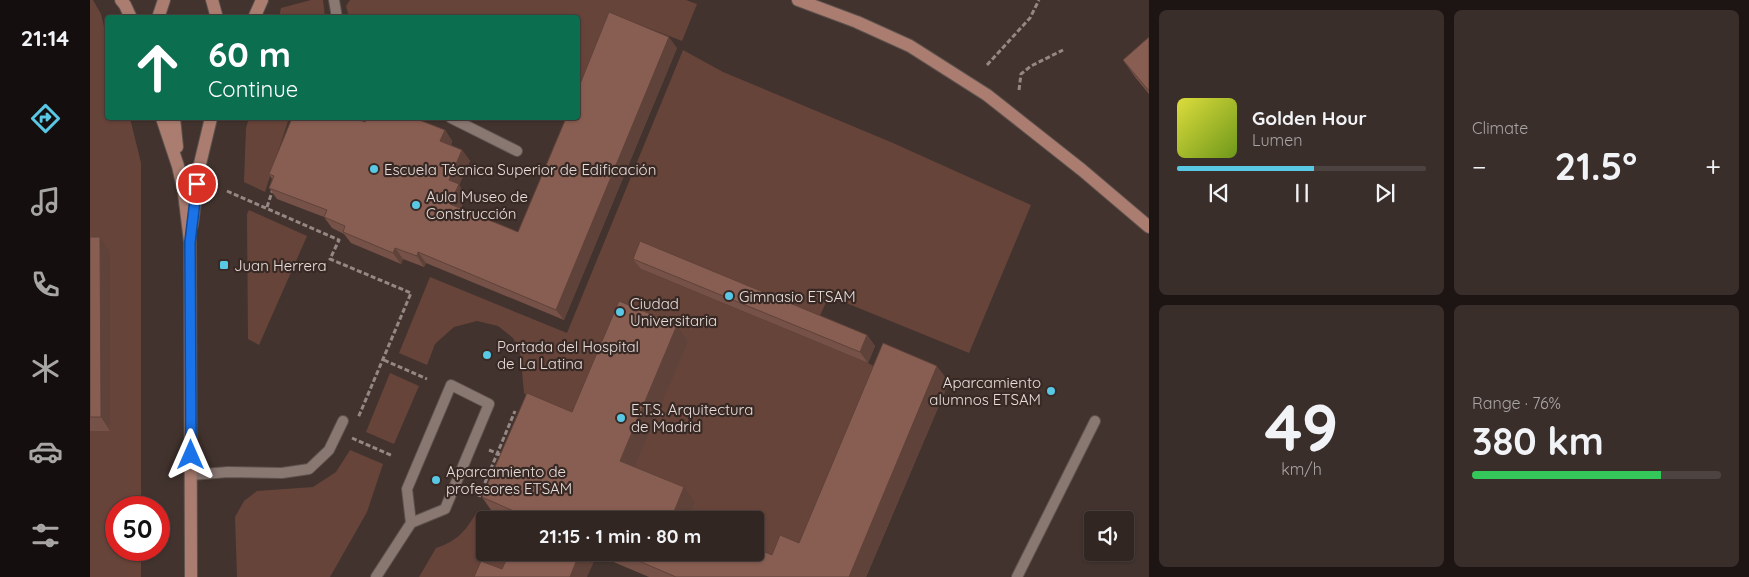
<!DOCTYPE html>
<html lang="en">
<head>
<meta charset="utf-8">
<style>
  :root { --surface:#322622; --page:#3a2e2a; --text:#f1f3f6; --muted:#a8a5a5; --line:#4d4340; --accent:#59c8e5 }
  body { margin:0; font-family:Quicksand,sans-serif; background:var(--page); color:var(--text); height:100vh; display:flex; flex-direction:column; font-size:19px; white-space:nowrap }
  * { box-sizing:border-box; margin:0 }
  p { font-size:16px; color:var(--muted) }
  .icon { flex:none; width:28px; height:28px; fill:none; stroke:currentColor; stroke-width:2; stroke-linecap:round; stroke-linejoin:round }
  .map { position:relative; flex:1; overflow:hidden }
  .sheet { display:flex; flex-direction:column; gap:10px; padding:10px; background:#1c1513; width:600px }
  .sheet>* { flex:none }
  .hud { position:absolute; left:15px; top:15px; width:475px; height:105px; border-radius:5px; box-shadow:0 1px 4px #0004,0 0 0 1px var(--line); background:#0b6e4f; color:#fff; overflow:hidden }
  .fabs { position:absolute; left:994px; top:511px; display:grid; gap:10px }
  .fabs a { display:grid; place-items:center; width:50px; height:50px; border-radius:5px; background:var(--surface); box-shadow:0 1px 4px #0004,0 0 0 1px var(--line); font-size:25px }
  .speed { position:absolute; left:15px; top:496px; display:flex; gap:10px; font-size:25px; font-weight:700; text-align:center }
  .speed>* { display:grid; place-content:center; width:65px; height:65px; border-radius:50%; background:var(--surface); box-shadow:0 1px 4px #0004,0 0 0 1px var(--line); line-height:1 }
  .speed .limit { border:8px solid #d22; background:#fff; color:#111 }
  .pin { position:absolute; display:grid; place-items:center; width:42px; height:42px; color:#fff; margin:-21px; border:2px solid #fff; border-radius:50%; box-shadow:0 1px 5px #0007 }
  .me { position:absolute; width:55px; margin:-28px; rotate:0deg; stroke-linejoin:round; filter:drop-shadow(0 0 4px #0008) }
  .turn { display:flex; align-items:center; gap:18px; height:105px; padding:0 20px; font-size:22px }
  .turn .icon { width:65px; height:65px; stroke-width:2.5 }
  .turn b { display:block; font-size:35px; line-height:42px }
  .big { font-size:38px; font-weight:700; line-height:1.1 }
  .sheet .tile { flex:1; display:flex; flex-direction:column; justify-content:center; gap:8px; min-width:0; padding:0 18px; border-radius:8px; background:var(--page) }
  .sheet .dial { align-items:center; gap:0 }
  .dial b { font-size:65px; line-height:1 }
  .song { display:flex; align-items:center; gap:15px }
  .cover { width:60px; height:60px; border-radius:8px; background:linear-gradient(135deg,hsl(60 70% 55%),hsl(80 70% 35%)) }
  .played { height:5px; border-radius:2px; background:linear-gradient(90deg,var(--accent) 55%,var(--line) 55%) }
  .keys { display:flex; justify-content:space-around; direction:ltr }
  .heat { display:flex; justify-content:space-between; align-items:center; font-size:28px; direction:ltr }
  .charge { height:8px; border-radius:4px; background:linear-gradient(90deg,#34c759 76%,var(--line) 0) }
  .sheet .tiles { flex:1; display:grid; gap:10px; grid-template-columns:repeat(2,1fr) }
  .trip { position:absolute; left:386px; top:511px; width:288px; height:50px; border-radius:5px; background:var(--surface); box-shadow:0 1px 4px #0004,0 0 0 1px var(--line); font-weight:700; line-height:50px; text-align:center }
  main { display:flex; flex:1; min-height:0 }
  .tabs { display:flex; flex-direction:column; width:90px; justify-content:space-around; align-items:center; background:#140f0e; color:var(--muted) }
  .tabs .icon { width:35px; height:35px }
  .tabs .on { color:var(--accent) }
  .tabs b { font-size:22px; color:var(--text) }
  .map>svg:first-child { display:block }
</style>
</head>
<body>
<main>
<nav class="tabs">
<b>21:14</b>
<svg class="icon on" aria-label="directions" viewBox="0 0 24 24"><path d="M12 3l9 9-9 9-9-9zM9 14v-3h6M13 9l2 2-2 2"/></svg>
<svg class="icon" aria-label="music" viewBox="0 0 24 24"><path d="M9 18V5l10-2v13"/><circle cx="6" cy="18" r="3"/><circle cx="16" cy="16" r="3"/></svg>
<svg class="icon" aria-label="phone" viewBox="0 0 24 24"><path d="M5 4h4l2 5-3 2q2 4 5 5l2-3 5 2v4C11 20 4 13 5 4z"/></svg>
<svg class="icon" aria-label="climate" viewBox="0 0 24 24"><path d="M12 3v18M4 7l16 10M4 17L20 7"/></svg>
<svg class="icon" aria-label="car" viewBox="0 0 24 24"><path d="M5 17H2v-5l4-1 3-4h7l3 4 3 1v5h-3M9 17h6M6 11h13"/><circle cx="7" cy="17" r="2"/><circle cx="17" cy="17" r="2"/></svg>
<svg class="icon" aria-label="filters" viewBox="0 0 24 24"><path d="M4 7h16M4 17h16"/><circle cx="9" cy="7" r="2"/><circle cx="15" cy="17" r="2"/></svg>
</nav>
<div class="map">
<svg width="1059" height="577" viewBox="0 0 1059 577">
  <rect width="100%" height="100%" fill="#42332e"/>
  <path fill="#67443a" d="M 0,0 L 3,0 L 11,14 L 17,38 L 18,118 L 40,118 L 51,163 L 51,507 L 26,508 L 26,550 L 51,550 L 51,577 L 0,577 Z
    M 221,0 L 233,0 L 235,17 L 189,17 L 191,8 Z
    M 260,0 L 596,0 L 607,4 L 592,41 L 525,15 L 488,95 L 488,18 L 259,17 L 256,6 Z
    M 593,50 L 633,72 L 803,143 L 941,205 L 879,353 L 739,296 L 727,322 L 551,269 L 778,363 L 798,374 L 720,558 L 693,571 L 665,552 L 665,520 L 598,520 L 541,476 L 598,341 L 494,428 L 448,409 L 434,393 L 430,351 L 423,338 L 408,326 L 387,321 L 364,327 L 345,344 L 337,365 L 309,353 L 340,277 L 477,333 Z
    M 159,118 L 199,118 L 175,192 L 154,182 L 156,128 Z
    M 159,210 L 217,236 L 169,345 L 158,339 L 157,214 Z
    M 300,373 L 329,386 L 304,444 L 276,432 Z
    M 260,450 L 293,464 L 277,512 L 240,577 L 147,577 L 145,517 L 154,501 L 167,491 L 223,487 L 246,472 Z
    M 386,513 L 401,520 L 395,520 L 395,552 L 438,553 L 404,577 L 329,577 L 346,548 C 367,541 375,532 386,513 Z"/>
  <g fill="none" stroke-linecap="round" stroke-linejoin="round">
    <g stroke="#5e524d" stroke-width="12">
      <path id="lane" d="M 244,0 L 247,18
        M 361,118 L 427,151
        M 101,475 L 138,472 L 192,473 L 219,469 L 239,450 L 253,421
        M 286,577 L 321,523 L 355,509 L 399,404 L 361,385 L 317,489 L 321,523
        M 927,577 L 1005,421"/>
    </g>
    <g stroke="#5e524d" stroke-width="14">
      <path id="secondary" d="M 31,0 L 35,5 L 41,18
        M 122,0 L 127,18
        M 708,0 L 767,22 L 820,46 L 897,95 L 992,170 L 1059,227
        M 68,18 L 74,0
        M 164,18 L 172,0
        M 72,118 L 88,166 L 94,193 L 100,242 L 101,577
        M 84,118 L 87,147
        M 102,225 L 109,168 L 121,118"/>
    </g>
    <path stroke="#958884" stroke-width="3" stroke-dasharray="5 2.5" stroke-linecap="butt" d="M 897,65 L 940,18 L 949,0
      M 929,90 L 931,74 L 941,66 L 973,50
      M 137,191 L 249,240 L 240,259 L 321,293 L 268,418
      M 177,207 L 183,189
      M 294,360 L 337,379
      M 262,438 L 303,456
      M 399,450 L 414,456
      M 389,497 L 425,411"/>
    <use href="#lane" stroke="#897772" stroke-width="10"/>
    <use href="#secondary" stroke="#aa7d70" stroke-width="12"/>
  </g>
  <path fill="#755147" d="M 1059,37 L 1059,94 L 1045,77 L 1033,60 Z
    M 587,48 L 474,320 L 336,263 L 334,267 L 313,259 L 311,264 L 261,243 L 254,234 L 242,228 L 234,217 L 187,199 L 179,188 L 182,179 L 179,174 L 275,122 L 301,120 L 355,130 L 362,141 L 361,145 L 372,150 L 380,161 L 369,185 L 376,195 L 371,208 L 428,232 Z
    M 0,237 L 10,237 L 20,251 L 20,431 L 0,431 Z
    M 543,259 L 777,335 L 785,346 L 778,363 L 551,269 Z
    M 587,325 L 598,341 L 545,467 L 605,503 L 598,520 L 420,520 L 403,513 L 392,497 L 482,412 Z
    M 859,382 L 776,577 L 559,577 L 507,555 L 412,569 L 420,552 L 665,552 L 682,555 L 709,543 Z"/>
  <path fill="#5f4239" d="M 579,37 L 587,48 L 474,320 L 466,310 Z
    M 355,130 L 362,141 L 358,152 L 350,141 Z
    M 372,150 L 380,161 L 369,185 L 376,195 L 368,215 L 360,204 L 359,180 Z
    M 10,237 L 20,251 L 20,431 L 11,417 Z
    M 305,248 L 313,259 L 311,264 L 303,253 Z
    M 328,252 L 336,263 L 334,267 L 327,256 Z
    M 587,325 L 598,341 L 541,476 L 530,461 Z
    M 777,335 L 785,346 L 778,363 L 770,352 Z
    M 847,366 L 859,382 L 776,577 L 759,577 Z
    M 594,487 L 605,503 L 598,520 L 583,514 Z
    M 490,552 L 505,552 L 507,555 L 497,577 L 480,577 Z"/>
  <path fill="#885e52" stroke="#5f4239" d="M 519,12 L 579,37 L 466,310 L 328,252 L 327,256 L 305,248 L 303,253 L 253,232 L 255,226 L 234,217 L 237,210 L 179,188 L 184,176 L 179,174 L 202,118 L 265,118 L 275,122 L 277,118 L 296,118 L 301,120 L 302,118 L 324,118 L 355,130 L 350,141 L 372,150 L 359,180 L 369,184 L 360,204 L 428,232 L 476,118 L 488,118 L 488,89 Z
    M 1059,37 L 1059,91 L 1033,60 Z
    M 0,237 L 10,237 L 11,417 L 0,417 Z
    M 550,241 L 777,335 L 770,352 L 543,259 Z
    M 529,301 L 587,325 L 530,461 L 594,487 L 583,514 L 597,520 L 435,520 L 437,517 L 392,497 L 437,393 L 482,412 Z
    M 793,343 L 847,366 L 759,577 L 586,577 L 528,552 L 665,552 L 665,548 L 682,555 L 690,535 L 709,543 Z
    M 420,552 L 490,552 L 480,577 L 384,577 L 391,561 L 412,569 Z"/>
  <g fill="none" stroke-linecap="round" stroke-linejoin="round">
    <g stroke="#114b97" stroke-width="12">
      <path id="route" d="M 101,455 L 100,242 L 107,184"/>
    </g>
    <use href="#route" stroke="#1a73e8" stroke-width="9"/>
  </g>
  <g fill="#59c8e5" stroke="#382924" stroke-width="2">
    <circle cx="284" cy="169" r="5"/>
    <circle cx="326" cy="205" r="5"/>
    <rect x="129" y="260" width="10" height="10" rx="2.5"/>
    <circle cx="639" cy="296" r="5"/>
    <circle cx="530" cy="312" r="5"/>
    <circle cx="397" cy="355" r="5"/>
    <circle cx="961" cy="391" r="5"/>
    <circle cx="531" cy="418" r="5"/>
    <circle cx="346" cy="480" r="5"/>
  </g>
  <g text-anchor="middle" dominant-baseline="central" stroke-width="4.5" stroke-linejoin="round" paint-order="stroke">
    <g font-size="15" fill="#e8dedb" stroke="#382924" text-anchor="start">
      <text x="294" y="169">Escuela Técnica Superior de Edificación</text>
      <text x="336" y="196">Aula Museo de<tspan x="336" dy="17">Construcción</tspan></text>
      <text x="144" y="265">Juan Herrera</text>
      <text x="649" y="296">Gimnasio ETSAM</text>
      <text x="540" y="303">Ciudad<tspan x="540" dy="17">Universitaria</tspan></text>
      <text x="407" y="346">Portada del Hospital<tspan x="407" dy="17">de La Latina</tspan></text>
      <text x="951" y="382" text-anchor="end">Aparcamiento<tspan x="951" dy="17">alumnos ETSAM</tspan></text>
      <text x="541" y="409">E.T.S. Arquitectura<tspan x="541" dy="17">de Madrid</tspan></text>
      <text x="356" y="471">Aparcamiento de<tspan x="356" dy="17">profesores ETSAM</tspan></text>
    </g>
  </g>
</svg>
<div class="fabs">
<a><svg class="icon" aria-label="sound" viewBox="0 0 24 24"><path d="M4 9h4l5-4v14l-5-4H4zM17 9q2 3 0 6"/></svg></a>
</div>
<div class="speed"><div class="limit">50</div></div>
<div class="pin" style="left:107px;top:184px;background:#d93025"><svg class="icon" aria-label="arrive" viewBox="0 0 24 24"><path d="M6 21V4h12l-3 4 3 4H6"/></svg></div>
<svg class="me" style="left:101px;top:455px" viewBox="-20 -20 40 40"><path d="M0-17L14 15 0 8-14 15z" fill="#1a73e8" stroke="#fff" stroke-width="4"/></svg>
<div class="trip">21:15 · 1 min · 80 m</div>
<div class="hud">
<div class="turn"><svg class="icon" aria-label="ahead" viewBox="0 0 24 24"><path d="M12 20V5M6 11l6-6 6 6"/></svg><div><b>60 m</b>Continue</div></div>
</div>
</div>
<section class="sheet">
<div class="tiles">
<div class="tile">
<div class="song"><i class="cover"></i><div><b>Golden Hour</b><p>Lumen</p></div></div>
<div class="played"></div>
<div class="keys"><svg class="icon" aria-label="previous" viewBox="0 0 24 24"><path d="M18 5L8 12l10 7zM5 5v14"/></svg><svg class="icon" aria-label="pause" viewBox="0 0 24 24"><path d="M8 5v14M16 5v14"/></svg><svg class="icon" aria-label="next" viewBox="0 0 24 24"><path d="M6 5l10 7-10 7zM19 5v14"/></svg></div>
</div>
<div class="tile"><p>Climate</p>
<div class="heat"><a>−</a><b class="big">21.5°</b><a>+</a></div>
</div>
<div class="tile dial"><b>49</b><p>km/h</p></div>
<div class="tile"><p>Range · 76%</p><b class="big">380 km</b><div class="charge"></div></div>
</div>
</section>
</main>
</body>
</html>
